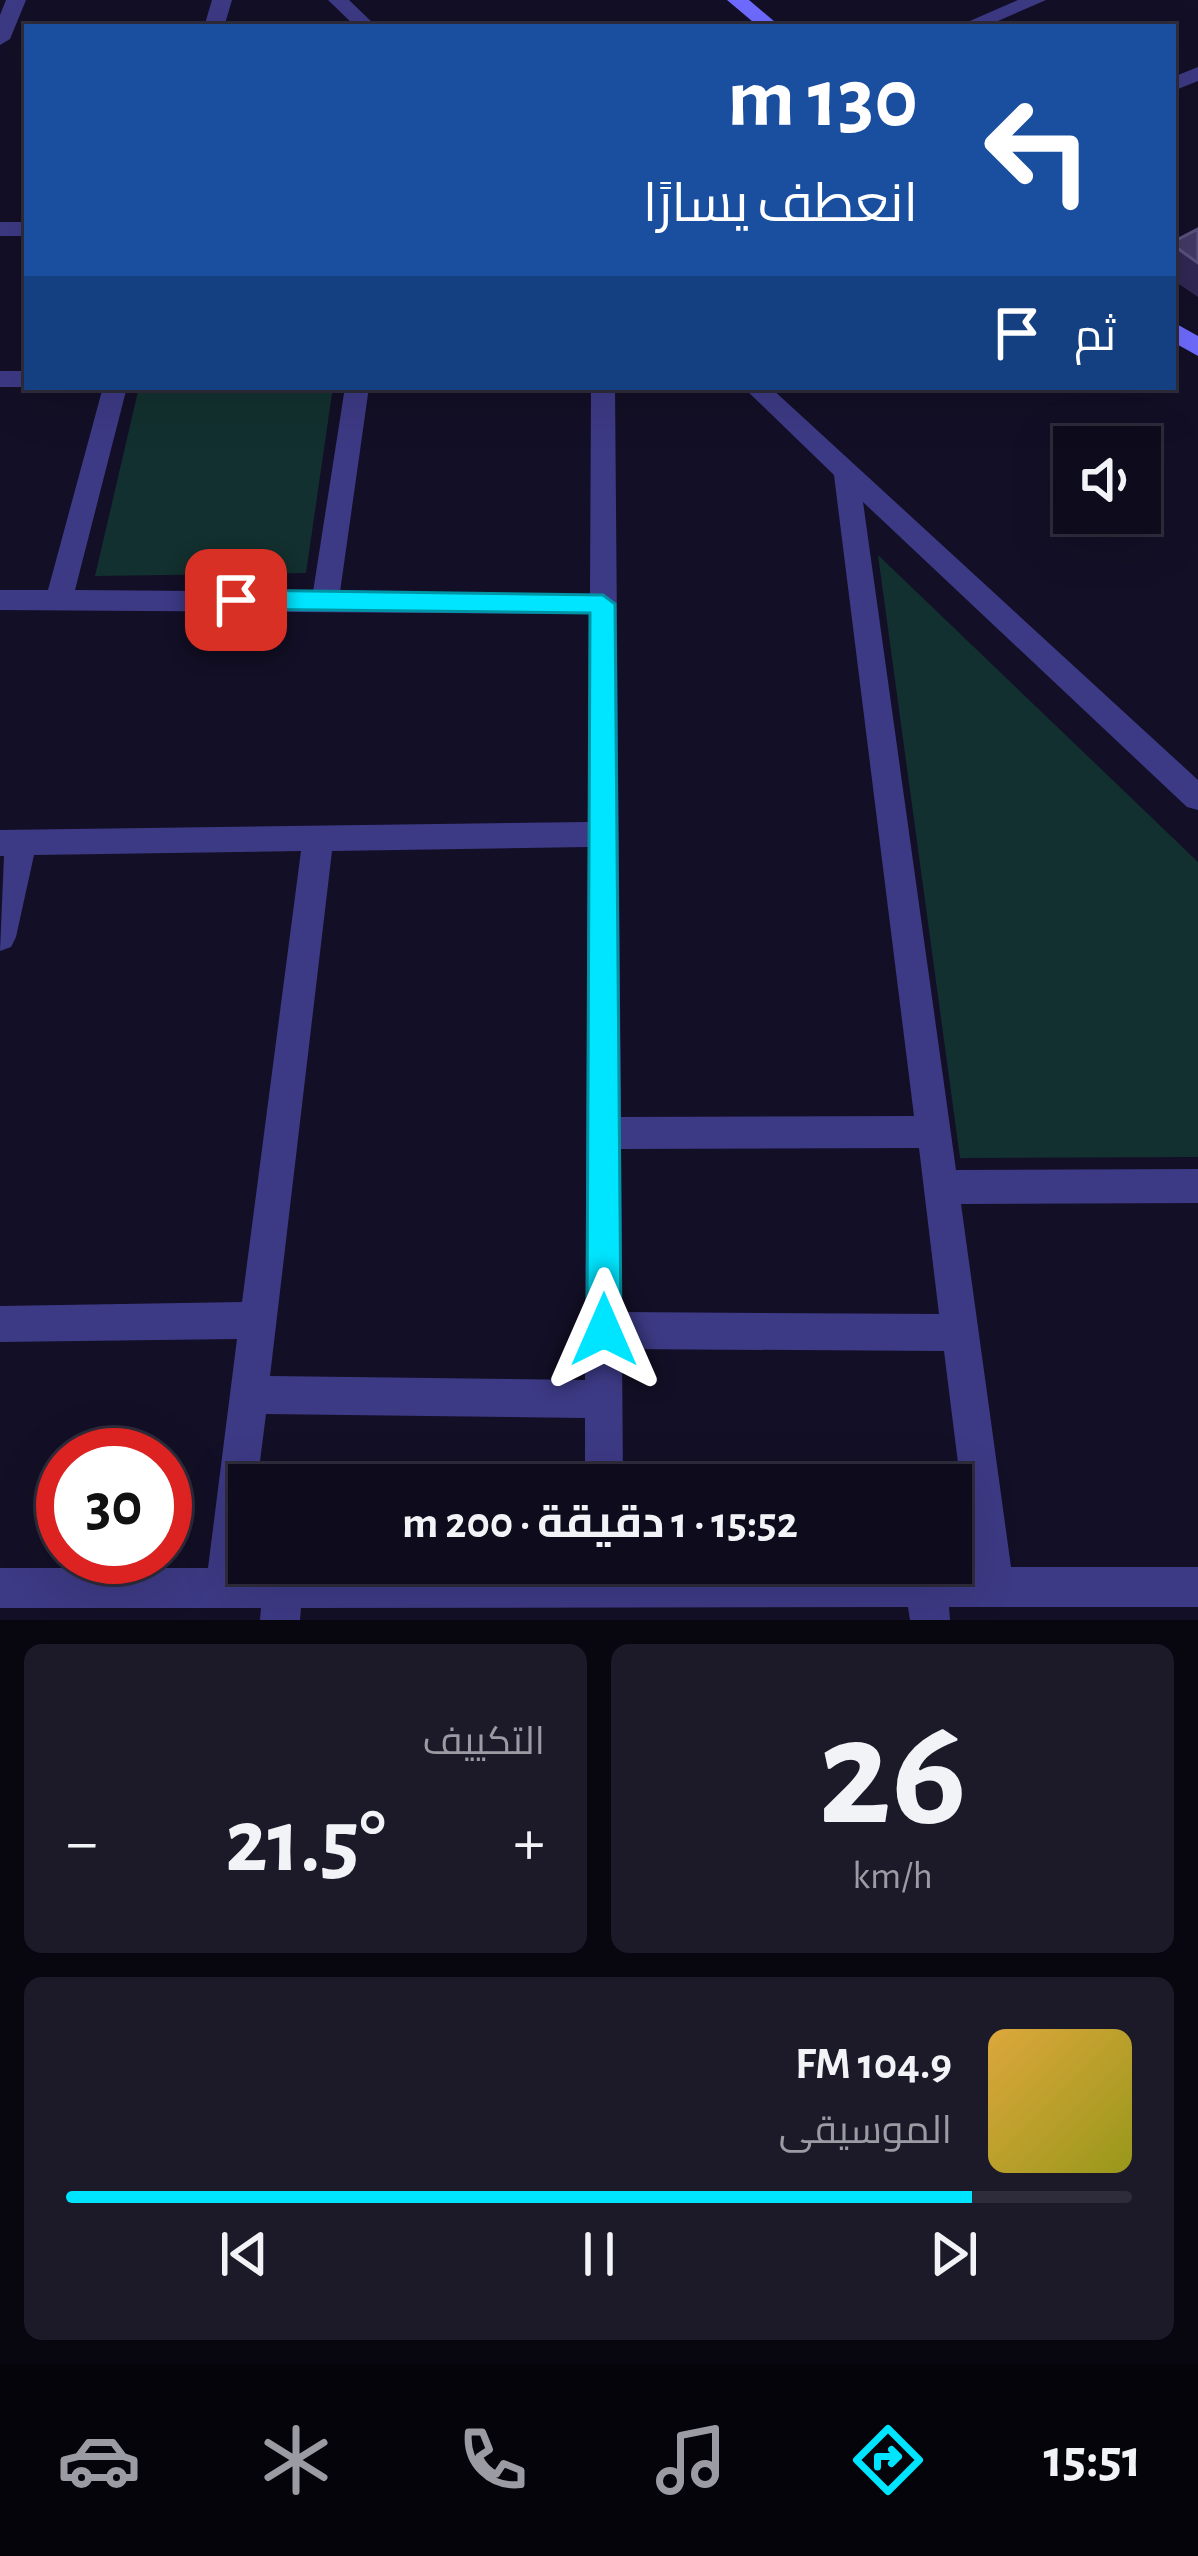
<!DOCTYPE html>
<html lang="ar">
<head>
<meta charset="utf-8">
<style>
  :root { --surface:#0e0b1c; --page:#1c1929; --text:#f1f3f6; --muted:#9b9ba3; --line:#2e2b3b; --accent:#00e5ff }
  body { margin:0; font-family:"Alegreya Sans",Cairo,sans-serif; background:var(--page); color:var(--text); direction:rtl; height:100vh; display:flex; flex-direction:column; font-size:45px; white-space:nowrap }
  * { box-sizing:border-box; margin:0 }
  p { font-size:39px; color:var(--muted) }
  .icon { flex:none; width:66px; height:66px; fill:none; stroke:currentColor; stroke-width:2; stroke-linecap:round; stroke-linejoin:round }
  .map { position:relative; height:1620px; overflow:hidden; direction:ltr }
  .sheet { display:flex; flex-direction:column; gap:24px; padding:24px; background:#08060f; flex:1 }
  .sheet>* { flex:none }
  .hud { position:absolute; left:24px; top:24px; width:1152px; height:366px; border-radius:0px; box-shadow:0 12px 48px #0002,0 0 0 3px var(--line); direction:rtl; background:#1a4fa0; color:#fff; overflow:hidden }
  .controls { position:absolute; left:1053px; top:426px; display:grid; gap:24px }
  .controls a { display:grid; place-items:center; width:108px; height:108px; border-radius:0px; background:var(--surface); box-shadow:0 12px 48px #0002,0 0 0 3px var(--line); font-size:60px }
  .speed { position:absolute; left:36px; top:1428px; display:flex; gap:24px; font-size:60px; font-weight:700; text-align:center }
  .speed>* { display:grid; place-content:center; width:156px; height:156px; border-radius:50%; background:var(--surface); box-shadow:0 12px 48px #0002,0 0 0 3px var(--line); line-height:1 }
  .speed .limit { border:18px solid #d22; background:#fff; color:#111 }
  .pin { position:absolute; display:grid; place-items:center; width:102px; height:102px; color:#fff; margin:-51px; border-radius:24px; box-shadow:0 6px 18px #0006 }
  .me { position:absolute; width:132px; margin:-66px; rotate:0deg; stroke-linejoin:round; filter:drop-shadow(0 0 9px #0008) }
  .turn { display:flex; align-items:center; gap:42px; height:252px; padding:0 60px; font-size:54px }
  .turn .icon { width:156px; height:156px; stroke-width:2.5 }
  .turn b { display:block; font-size:84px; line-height:102px }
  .then { display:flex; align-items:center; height:114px; padding:0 60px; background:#0003; gap:24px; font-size:45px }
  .big { font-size:90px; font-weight:700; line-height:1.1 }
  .sheet .tile { flex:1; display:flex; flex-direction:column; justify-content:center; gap:18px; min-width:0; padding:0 42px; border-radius:18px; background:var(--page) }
  .sheet .dial { align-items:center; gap:0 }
  .dial b { font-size:156px; line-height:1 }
  .song { display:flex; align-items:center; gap:36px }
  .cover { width:144px; height:144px; border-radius:18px; background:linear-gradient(135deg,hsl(40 70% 55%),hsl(60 70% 35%)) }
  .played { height:12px; border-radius:6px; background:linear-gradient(90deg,var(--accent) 85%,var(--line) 85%) }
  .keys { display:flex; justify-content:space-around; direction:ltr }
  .heat { display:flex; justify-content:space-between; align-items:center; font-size:66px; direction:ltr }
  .sheet .tiles { flex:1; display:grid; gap:24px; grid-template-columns:1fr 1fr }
  .tile:last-child { grid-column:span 2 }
  .trip { position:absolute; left:228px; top:1464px; width:744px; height:120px; border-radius:0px; background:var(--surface); box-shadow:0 12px 48px #0002,0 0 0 3px var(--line); font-weight:700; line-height:120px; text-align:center; direction:rtl }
  .tab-bar { display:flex; height:192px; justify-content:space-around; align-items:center; background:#06040b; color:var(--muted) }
  .tab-bar .icon { width:84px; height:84px }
  .tab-bar .selected { color:var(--accent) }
  .tab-bar b { font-size:54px; color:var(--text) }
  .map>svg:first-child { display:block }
</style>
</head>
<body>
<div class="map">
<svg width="1198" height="1620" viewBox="0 0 1198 1620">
  <rect width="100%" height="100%" fill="#130f26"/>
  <path fill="#12302f" d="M 139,387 L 333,387 L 306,573 L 95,576 Z
    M 878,555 L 1198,862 L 1198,1157 L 960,1158 Z"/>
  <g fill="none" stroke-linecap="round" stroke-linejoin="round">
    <path fill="#3d3a85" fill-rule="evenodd" d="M 212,0 L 232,0 L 224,27 L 204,27 Z
      M 328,0 L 349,0 L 377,27 L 356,27 Z
      M 1018,0 L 1046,0 L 984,27 L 956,27 Z
      M 1198,67 L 1198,81 L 1173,91 L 1173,77 Z
      M 0,222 L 27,222 L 27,236 L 0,236 Z
      M 0,371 L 27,371 L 28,387 L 0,387 Z
      M 103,387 L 127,387 L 75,590 L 313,592 L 345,387 L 369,387 L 340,592 L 590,594 L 591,387 L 615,387 L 621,1117 L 914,1116 L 834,475 L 743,387 L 770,387 L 1198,780 L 1198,810 L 1187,807 L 863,502 L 956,1170 L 1198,1169 L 1198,1203 L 961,1204 L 1011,1567 L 1198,1567 L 1198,1607 L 949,1607 L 950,1620 L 910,1620 L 908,1607 L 301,1608 L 300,1620 L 260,1620 L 261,1608 L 0,1608 L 0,1568 L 208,1568 L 237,1339 L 0,1342 L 0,1306 L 242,1302 L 301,851 L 34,855 L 16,937 L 11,947 L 0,951 L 4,856 L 0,856 L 0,830 L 588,822 L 589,614 L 0,610 L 0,590 L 48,590 ZM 588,847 L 585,1380 L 270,1376 L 332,851 ZM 919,1148 L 939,1314 L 622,1312 L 621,1149 ZM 622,1349 L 944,1351 L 971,1567 L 248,1568 L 249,1485 L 257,1485 L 266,1414 L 585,1418 L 585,1485 L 623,1485 Z"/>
    <path fill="#3d3a85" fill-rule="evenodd" d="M 6,0 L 26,0 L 10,39 L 0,45 L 0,15 Z"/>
    <path fill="#6f6bff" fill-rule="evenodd" d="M 727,0 L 749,0 L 781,27 L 759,27 Z
      M 1173,322 L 1198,336 L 1198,356 L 1173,342 Z"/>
  </g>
  <path fill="#312854" d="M 1198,229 L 1198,297 L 1173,280 L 1173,242 Z"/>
  <path fill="#433a66" stroke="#5a527e" stroke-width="3" d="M 1198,229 L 1198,263 L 1173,245 L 1173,242 Z"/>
  <path fill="#00e5ff" stroke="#0095a6" stroke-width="3" d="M 236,590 L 603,595 L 615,604 L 621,1330 L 616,1341 L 604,1346 L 592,1341 L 587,1330 L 590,613 L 236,609 L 224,600 Z"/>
</svg>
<div class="controls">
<a><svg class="icon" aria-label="sound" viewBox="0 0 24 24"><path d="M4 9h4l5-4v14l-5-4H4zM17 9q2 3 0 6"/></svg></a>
</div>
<div class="speed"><div class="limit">30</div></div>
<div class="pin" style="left:236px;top:600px;background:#d93025"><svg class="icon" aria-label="arrive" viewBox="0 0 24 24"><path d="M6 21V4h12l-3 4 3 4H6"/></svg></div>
<svg class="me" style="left:604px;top:1330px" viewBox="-20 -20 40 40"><path d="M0-17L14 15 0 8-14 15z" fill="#00e5ff" stroke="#fff" stroke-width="4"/></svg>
<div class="trip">15:52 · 1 دقيقة · 200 m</div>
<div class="hud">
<div class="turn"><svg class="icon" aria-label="left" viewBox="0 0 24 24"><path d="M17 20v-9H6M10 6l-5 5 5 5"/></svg><div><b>130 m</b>انعطف يسارًا</div></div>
<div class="then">ثم<svg class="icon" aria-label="arrive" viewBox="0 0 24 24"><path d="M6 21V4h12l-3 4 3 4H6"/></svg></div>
</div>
</div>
<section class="sheet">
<div class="tiles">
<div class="tile dial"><b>26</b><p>km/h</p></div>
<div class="tile"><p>التكييف</p>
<div class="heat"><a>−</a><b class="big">21.5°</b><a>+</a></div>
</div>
<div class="tile">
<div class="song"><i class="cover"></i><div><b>104.9 FM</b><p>الموسيقى</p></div></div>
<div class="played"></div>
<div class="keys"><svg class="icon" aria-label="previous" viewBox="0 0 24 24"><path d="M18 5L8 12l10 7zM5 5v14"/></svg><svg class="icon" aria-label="pause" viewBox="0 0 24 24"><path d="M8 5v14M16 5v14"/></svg><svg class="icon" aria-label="next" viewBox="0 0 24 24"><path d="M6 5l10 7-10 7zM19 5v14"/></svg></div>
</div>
</div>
</section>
<nav class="tab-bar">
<b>15:51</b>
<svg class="icon selected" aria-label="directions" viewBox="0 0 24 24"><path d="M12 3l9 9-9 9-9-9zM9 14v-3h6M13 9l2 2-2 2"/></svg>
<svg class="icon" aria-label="music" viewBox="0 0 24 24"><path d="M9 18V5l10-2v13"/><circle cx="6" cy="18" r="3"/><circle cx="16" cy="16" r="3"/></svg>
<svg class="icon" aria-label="phone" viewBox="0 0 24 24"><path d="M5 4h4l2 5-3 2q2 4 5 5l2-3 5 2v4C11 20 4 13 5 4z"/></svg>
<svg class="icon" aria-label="climate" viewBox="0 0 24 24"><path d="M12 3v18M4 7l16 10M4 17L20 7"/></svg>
<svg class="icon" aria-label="car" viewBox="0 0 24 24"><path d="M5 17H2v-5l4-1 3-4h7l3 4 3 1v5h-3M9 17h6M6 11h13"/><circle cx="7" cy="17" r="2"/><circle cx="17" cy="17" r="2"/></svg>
</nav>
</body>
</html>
